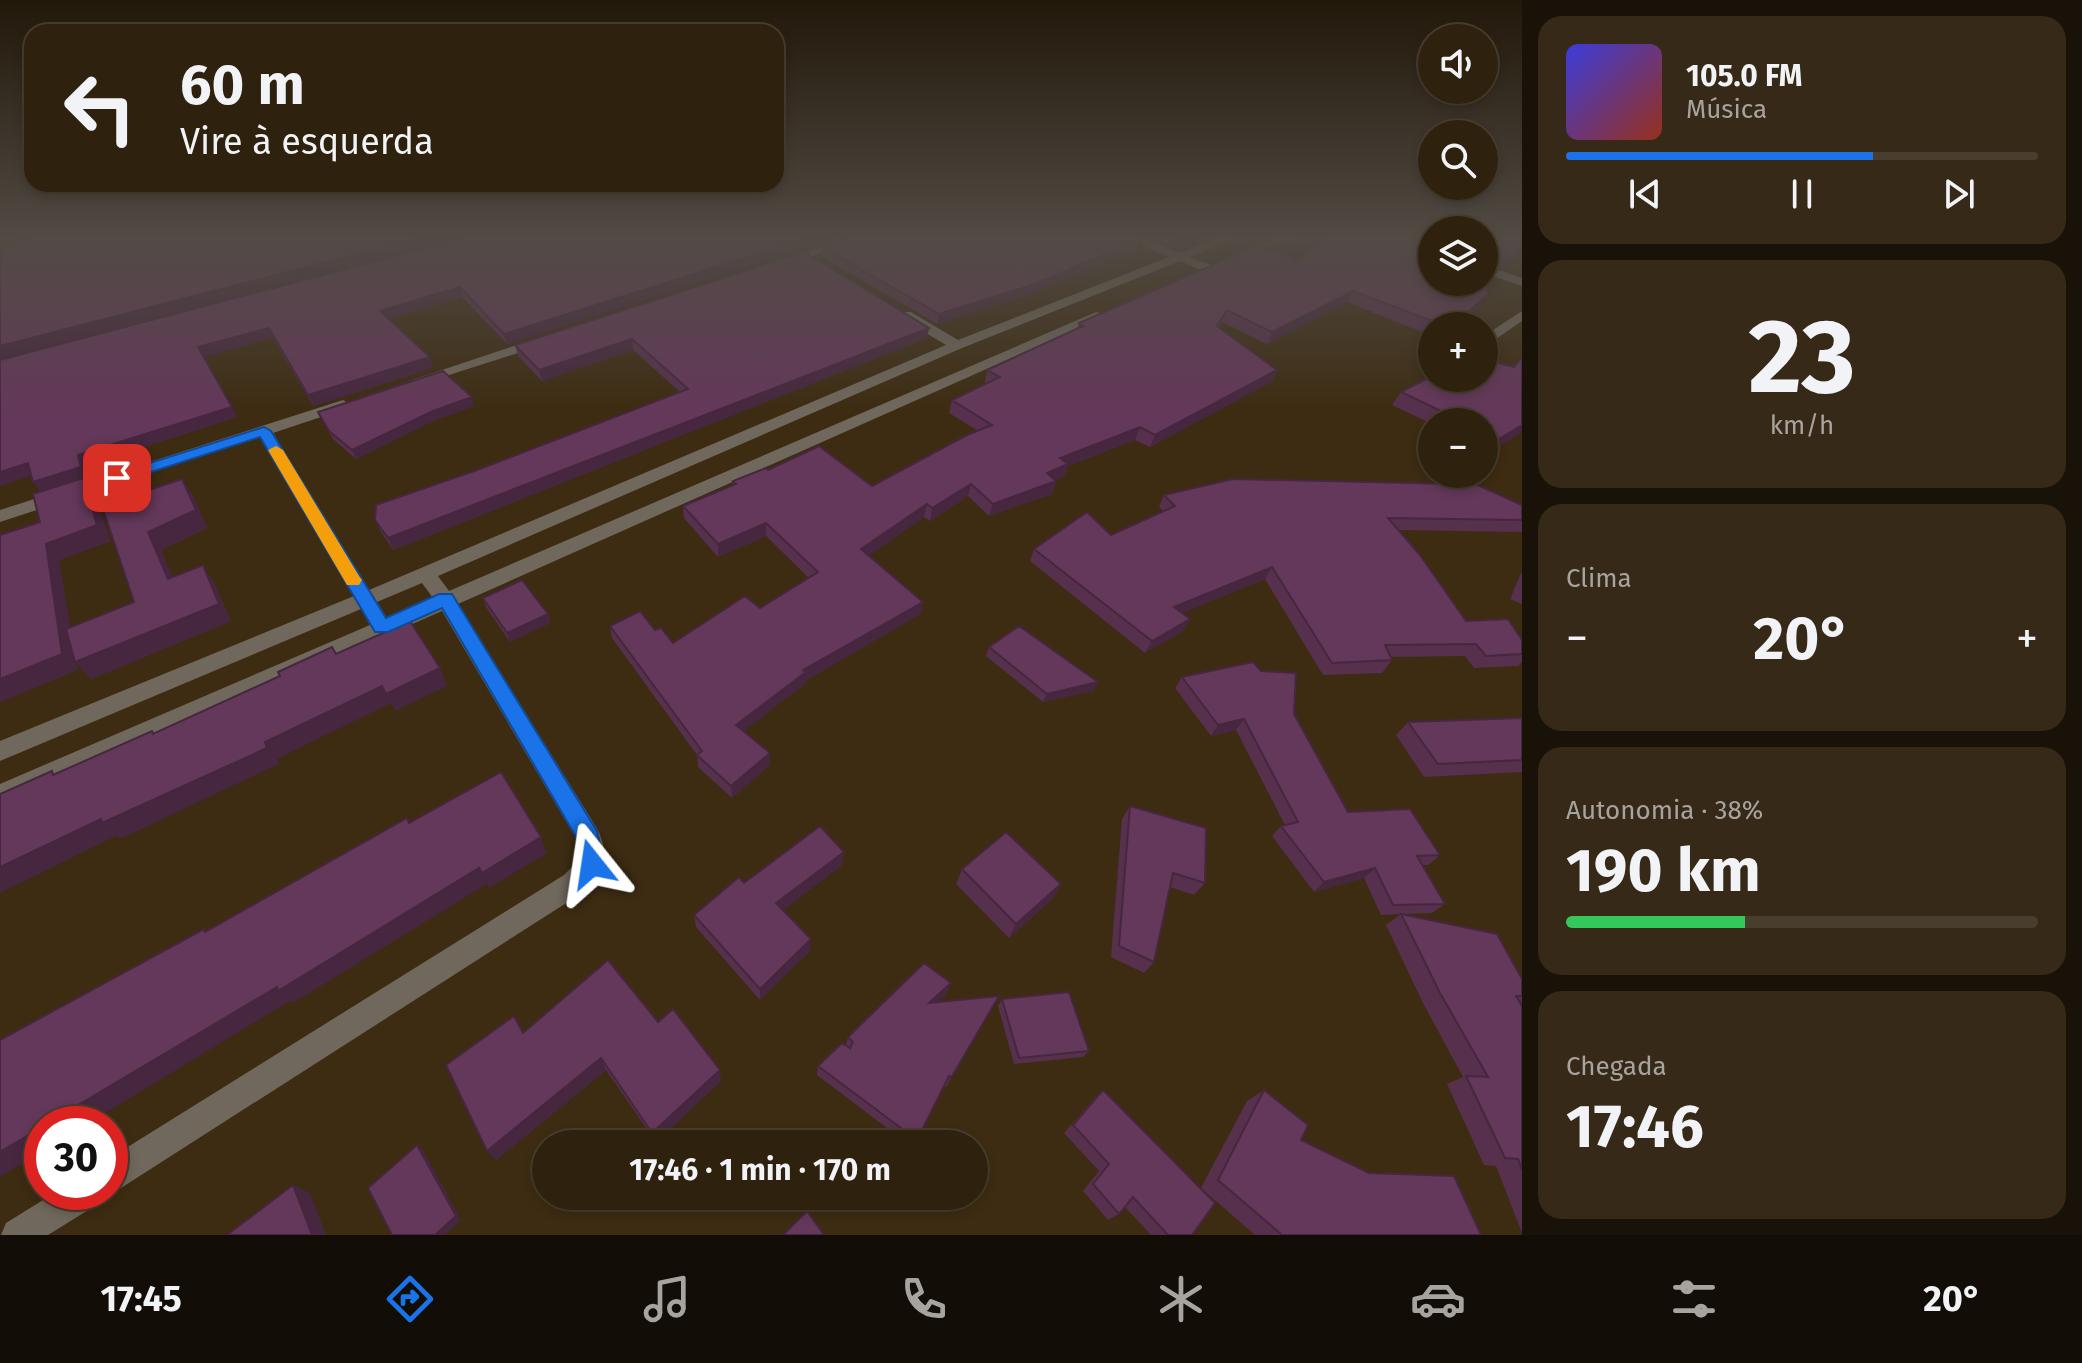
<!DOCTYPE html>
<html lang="pt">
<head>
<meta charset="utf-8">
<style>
  :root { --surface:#2e210e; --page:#362917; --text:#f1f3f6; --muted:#a7a39e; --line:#493e2e; --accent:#1a73e8 }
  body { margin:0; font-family:"Fira Sans",sans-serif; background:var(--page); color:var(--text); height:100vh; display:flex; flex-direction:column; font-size:30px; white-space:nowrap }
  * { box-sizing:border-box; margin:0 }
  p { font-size:26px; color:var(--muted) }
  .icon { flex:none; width:44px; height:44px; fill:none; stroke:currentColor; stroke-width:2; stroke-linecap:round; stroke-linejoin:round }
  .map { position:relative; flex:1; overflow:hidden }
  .side { display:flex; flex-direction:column; gap:16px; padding:16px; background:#191208; width:560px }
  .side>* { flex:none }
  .top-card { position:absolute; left:24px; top:24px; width:760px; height:168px; border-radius:24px; box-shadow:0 4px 12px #0003,0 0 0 2px var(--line); background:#2e210e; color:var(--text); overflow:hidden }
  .controls { position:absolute; left:1418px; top:24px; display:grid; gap:16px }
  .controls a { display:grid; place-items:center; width:80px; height:80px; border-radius:50%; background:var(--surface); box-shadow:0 4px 12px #0003,0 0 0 2px var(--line); font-size:40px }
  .speed { position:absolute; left:24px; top:1106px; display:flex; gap:16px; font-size:40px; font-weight:700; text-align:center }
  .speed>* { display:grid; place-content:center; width:104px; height:104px; border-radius:50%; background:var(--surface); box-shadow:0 4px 12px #0003,0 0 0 2px var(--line); line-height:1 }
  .speed .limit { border:12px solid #d22; background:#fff; color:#111 }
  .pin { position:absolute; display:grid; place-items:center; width:68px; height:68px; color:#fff; margin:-34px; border-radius:16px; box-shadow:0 4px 12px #0006 }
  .me { position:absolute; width:88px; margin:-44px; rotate:345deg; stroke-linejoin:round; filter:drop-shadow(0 0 6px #0008) }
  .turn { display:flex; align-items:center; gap:28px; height:168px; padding:0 24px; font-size:36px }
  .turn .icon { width:104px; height:104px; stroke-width:2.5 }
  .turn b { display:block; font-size:56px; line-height:68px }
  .big { font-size:60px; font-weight:700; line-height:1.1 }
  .side .widget { flex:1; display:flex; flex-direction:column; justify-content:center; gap:12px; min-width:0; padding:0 28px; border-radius:24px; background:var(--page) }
  .side .dial { align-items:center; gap:0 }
  .dial b { font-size:104px; line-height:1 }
  .song { display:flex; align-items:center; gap:24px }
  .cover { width:96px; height:96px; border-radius:12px; background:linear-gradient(135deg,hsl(240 70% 55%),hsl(10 70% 35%)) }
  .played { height:8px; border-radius:4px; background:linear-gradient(90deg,var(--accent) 65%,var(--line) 65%) }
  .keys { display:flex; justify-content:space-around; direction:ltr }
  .heat { display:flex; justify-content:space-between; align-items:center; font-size:44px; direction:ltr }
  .charge { height:12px; border-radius:6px; background:linear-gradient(90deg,#34c759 38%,var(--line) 0) }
  .trip { position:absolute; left:532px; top:1130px; width:456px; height:80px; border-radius:40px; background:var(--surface); box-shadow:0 4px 12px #0003,0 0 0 2px var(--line); font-weight:700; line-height:80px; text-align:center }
  .dock { display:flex; height:128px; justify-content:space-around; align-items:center; background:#120d06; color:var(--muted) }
  .dock .icon { width:56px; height:56px }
  .dock .active { color:var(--accent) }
  .dock b { font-size:36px; color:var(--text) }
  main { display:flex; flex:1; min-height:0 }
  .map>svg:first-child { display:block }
</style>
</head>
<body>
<main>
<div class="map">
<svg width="1522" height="1235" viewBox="0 0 1522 1235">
  <rect width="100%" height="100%" fill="#3d2c12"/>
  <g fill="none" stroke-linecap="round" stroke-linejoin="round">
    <path fill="#70685c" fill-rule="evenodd" d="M 849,237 L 867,237 L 785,266 L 775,263 Z
      M 1125,237 L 1141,237 L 1180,253 L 1219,237 L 1236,237 L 1190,257 L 1213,266 L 1213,272 L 1205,272 L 1180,261 L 962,348 L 438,576 L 449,591 L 1096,312 L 1108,315 L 458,604 L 598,830 C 611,860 602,871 582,893 L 121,1188 L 110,1193 L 107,1192 L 110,1192 L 110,1158 L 564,875 L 579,860 L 577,840 L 442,611 L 0,805 L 0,784 L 370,625 L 361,609 L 0,761 L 0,741 L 354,596 L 260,437 L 0,522 L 0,510 L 343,400 L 351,405 L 348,408 L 273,433 L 369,590 L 946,345 L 901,318 L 901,312 L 911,312 L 958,340 L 1169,257 ZM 422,583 L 433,598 L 387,618 L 377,602 Z
      M 1275,237 L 1291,237 L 1241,260 L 1231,257 Z
      M 1484,265 L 1522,278 L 1522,286 L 1484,273 Z
      M 1522,311 L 1522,321 L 1484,347 L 1484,336 Z
      M 541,337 L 548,341 L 546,344 L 424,383 L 414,383 L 412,380 Z
      M 56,1192 L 102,1192 L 98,1204 L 48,1235 L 1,1235 L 6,1223 Z"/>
  </g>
  <path fill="#56304d" d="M 467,237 L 839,237 L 507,344 L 462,297 L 389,319 L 433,368 L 313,406 L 273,338 L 203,357 L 237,417 L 85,466 L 89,478 L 84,480 L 95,494 L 110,541 L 59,560 L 70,628 L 134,602 L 182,479 L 193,496 L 207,528 L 161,550 L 172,577 L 214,583 L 231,621 L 91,679 L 76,662 L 77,670 L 0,702 L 0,535 L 40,522 L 40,492 L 31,475 L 0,486 L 0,360 Z
    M 1149,237 L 1208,237 L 1208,238 L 1178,249 Z
    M 1327,237 L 1432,237 L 1432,282 L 1484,237 L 1522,249 L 1502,268 L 1496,266 L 1499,268 L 1488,283 L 1480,305 L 1457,326 L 1432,326 L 1432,336 L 1347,302 L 1267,344 L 1222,322 L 1219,327 L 1277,370 L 1271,382 L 1150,447 L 1135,440 L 1068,466 L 1064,476 L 1055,481 L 1052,494 L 989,516 L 968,496 L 930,521 L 924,517 L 869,555 L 923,602 L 920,614 L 805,681 L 805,684 L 743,731 L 770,753 L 770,765 L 732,798 L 698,767 L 697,755 L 612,638 L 610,626 L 655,630 L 673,643 L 760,608 L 809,578 L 766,536 L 718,557 L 684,518 L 683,506 L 733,485 L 733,481 L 768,470 L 872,486 L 978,431 L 949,413 L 952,400 L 987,384 L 985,382 L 987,370 L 1077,329 L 1079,323 L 1298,260 Z
    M 822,247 L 1141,247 L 1026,296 L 937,324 L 822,257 Z
    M 929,328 L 927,338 L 393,550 L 381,532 L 375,520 L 477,470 L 680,392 L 633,350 L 542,381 L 518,356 L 515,345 Z
    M 1401,392 L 1522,432 L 1489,452 L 1484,449 L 1484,422 L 1432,422 L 1432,424 L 1392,405 Z
    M 474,406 L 435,420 L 356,459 L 333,439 L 318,412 Z
    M 1164,495 L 1522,505 L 1522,532 L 1399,530 L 1466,621 L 1522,640 L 1522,662 L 1518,666 L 1474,668 L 1465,656 L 1390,657 L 1392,660 L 1382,673 L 1323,675 L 1265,579 L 1182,613 L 1190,619 L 1183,631 L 1145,653 L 1030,561 L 1034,549 L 1111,535 L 1163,511 L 1159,507 Z
    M 1522,571 L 1522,604 L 1510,599 Z
    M 483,598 L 548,614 L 550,623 L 510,642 L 486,607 Z
    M 989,647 L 1093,691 L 1043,702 L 986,656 Z
    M 1182,677 L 1294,714 L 1348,812 L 1440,855 L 1428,865 L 1422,865 L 1445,904 L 1432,913 L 1404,914 L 1522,979 L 1522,1002 L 1520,1003 L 1522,1006 L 1522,1233 L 1496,1166 L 1484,1165 L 1447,1084 L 1463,1077 L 1423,1003 L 1386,925 L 1401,914 L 1381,915 L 1364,878 L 1314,892 L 1272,836 L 1281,826 L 1285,825 L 1236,730 L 1211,736 L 1175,688 Z
    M 1522,718 L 1522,772 L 1424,777 L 1396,735 L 1408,722 Z
    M 1130,806 L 1205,883 L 1194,895 L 1170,887 L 1154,962 L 1144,973 L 1111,957 L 1122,819 Z
    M 844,852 L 842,865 L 783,910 L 810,951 L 760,1000 L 696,927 L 694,915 L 744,883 Z
    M 962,869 L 1061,884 L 1052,899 L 1009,938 L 956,884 Z
    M 951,983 L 946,994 L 937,1002 L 999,996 L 946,1087 L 944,1085 L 915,1144 L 908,1144 L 817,1075 L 818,1066 L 846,1045 L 848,1037 Z
    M 1002,999 L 1089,1051 L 1083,1057 L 1014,1064 L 998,1006 Z
    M 658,1022 L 721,1081 L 656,1142 L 606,1070 L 496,1160 L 524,1032 Z
    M 1103,1090 L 1192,1235 L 1151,1235 L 1125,1207 L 1119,1214 L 1108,1220 L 1083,1191 L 1099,1171 L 1064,1133 L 1094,1099 Z
    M 1264,1090 L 1301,1140 L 1481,1235 L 1255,1235 L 1201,1188 L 1247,1101 Z"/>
  <path fill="#46273f" d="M 423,237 L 462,237 L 0,359 L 0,346 Z
    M 810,237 L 839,237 L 507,344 L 504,334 Z
    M 1188,237 L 1208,237 L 1208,238 L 1178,249 L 1181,239 Z
    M 1144,238 L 1141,247 L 1026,296 L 937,324 L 939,314 Z
    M 1522,245 L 1522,249 L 1502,268 L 1510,257 Z
    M 1499,268 L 1492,279 L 1480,290 L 1487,278 Z
    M 460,287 L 462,297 L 383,321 L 380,311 Z
    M 1353,291 L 1347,302 L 1267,344 L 1272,332 Z
    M 1488,294 L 1480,305 L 1457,326 L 1451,326 Z
    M 269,328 L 273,338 L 203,357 L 198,347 Z
    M 929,328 L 927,338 L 393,550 L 388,538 Z
    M 632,339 L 633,350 L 542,381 L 539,370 Z
    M 430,357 L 433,368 L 313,406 L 308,395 Z
    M 1277,370 L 1271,382 L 1150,447 L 1155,435 Z
    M 472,397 L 474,406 L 435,420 L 356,459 L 352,450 L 433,411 Z
    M 232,407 L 237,417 L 85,466 L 89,478 L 84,480 L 95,494 L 110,541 L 59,560 L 76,662 L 203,565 L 214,583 L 231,621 L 91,679 L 76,662 L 77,670 L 0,702 L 0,679 L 46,544 L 42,493 L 33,482 L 78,455 Z
    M 1522,425 L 1522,432 L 1489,452 L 1499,439 Z
    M 1140,427 L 1135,440 L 1068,466 L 1064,476 L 1046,485 L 1056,481 L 1052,494 L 989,516 L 993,504 L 1047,473 L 1060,458 Z
    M 28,463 L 37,474 L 0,486 L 0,472 Z
    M 182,479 L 193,496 L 207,528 L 161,550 L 181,596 L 168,579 L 148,532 Z
    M 971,484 L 968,496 L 930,521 L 932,508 Z
    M 927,504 L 924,517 L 860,562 L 861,549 Z
    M 766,523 L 766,536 L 718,557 L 718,544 Z
    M 1272,567 L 1265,579 L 1167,619 L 1174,607 Z
    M 923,602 L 920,614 L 805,681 L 805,684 L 736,737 L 736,725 L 803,670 Z
    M 548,614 L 550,623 L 510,642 L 507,633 Z
    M 1190,619 L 1183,631 L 1145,653 L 1152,641 Z
    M 440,668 L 447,686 L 395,711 L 386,694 Z
    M 1098,682 L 1093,691 L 1043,702 L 1047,694 Z
    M 382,686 L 391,703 L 277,759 L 279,764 L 120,839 L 116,836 L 0,893 L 0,867 Z
    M 1244,719 L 1236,730 L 1211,736 L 1218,725 Z
    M 770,753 L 770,765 L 732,798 L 731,786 Z
    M 541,837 L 547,853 L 489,888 L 482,873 Z
    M 844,852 L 842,865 L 776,916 L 776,903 Z
    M 479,868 L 487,884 L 293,1003 L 290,1001 L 87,1124 L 46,1124 L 277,987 Z
    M 1375,868 L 1364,878 L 1314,892 L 1324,882 Z
    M 1061,884 L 1052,899 L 1009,938 L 1016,924 Z
    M 811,939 L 810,951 L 760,1000 L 760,989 Z
    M 951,983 L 946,994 L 925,1013 L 929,1003 Z
    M 601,1058 L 606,1070 L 496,1160 L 487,1151 Z
    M 720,1070 L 721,1081 L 656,1142 L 652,1133 Z
    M 42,1127 L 42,1151 L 0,1177 L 0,1152 Z
    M 417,1145 L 423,1150 L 461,1220 L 445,1235 L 435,1235 Z
    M 293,1185 L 310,1193 L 326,1235 L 312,1235 Z"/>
  <path fill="#64385a" stroke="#46273f" stroke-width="2" d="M 33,237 L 423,237 L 0,346 L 0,248 Z
    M 467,237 L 810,237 L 504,334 L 460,287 L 380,311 L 430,357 L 308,395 L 269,328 L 198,347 L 232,407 L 78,455 L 81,467 L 33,482 L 28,463 L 0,472 L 0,360 Z
    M 847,237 L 1142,237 L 1144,238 L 1029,286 L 939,314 L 822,247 Z
    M 1327,237 L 1418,237 L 1432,242 L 1432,282 L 1484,282 L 1484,237 L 1522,237 L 1522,245 L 1510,257 L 1489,252 L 1489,264 L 1499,268 L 1487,278 L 1488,294 L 1451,326 L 1445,326 L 1353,291 L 1272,332 L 1227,310 L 1217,326 L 1277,370 L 1155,435 L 1140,427 L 1060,458 L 1068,464 L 1047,473 L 1056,481 L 993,504 L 971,484 L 932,508 L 927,504 L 861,549 L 923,602 L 803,670 L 806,672 L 736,725 L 770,753 L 731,786 L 697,755 L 702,751 L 610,626 L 640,611 L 655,630 L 661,628 L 673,643 L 745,596 L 760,608 L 818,572 L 766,523 L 718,544 L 683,506 L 736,484 L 733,481 L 766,468 L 768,470 L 819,446 L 872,486 L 967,435 L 992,425 L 952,400 L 1000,377 L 987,370 L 1083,326 L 1079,323 L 1259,245 L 1298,260 Z
    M 804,252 L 929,328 L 388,538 L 375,520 L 376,505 L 477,470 L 688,389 L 632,339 L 539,370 L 515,345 Z
    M 1522,357 L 1522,425 L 1499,439 L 1484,432 L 1484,422 L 1464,422 L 1401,392 L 1432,376 L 1432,378 L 1484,378 L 1484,359 L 1514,367 Z
    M 443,371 L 472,397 L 433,411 L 352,450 L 329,431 L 318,412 Z
    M 83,478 L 97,525 L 46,544 L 62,654 L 0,679 L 0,535 L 40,522 L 33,494 Z
    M 1462,478 L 1522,505 L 1522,520 L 1388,518 L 1420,555 L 1466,621 L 1508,619 L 1522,640 L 1522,654 L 1486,656 L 1476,644 L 1385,645 L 1392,660 L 1332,663 L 1272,567 L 1174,607 L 1190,619 L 1152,641 L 1034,549 L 1087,512 L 1111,535 L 1175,506 L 1164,495 L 1233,479 L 1455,484 Z
    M 182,479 L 196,510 L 148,532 L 168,579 L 203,565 L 219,604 L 75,662 L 66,629 L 134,602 L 102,506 Z
    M 522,580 L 548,614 L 507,633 L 483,598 Z
    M 410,621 L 440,668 L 386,694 L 382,686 L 265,742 L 267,748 L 102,823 L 101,819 L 0,867 L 0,794 L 52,771 L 53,775 L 152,731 L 153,734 L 280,676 L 278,672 L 332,647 L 336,654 Z
    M 1019,626 L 1098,682 L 1047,694 L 989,647 Z
    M 1253,662 L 1261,671 L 1296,673 L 1294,714 L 1348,812 L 1410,809 L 1440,855 L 1417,856 L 1445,904 L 1393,905 L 1375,868 L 1324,882 L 1281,826 L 1298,822 L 1244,719 L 1218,725 L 1182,677 Z
    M 1522,718 L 1522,760 L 1438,764 L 1408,722 Z
    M 501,772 L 541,837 L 482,873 L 479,868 L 278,991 L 277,987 L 46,1124 L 42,1124 L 42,1127 L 0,1152 L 0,1040 L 204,929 L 205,932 L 407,818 L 409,823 Z
    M 1130,806 L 1206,828 L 1205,883 L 1173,873 L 1154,962 L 1119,946 Z
    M 820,826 L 844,852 L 776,903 L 811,939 L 760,989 L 694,915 L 739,877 L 744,883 Z
    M 1006,832 L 1061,884 L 1016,924 L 962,869 Z
    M 1401,914 L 1497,934 L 1522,979 L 1522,996 L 1516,996 L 1522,1006 L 1522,1170 L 1518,1159 L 1505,1158 L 1466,1076 L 1488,1077 L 1440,993 Z
    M 608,960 L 658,1022 L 673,1009 L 720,1070 L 652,1133 L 601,1058 L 487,1151 L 446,1065 L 514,1016 L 523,1033 Z
    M 924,963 L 951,983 L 929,1003 L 999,996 L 951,1078 L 949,1076 L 917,1140 L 818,1066 L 842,1043 L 850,1048 L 853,1042 L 848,1037 Z
    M 1069,992 L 1089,1051 L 1019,1058 L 1002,999 Z
    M 1103,1090 L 1215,1203 L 1192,1235 L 1168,1235 L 1133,1197 L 1119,1214 L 1093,1184 L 1109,1164 L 1073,1125 Z
    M 1264,1090 L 1308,1125 L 1301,1140 L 1369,1173 L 1454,1176 L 1481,1235 L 1282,1235 L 1218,1180 Z
    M 417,1145 L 456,1216 L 435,1235 L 392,1235 L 368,1188 Z
    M 293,1185 L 312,1235 L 227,1235 Z
    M 807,1211 L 824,1235 L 783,1235 Z"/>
  <linearGradient id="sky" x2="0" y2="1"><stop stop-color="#22180a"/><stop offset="0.58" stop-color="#514b44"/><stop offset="1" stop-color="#514b44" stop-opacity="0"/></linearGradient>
  <rect width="1522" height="410" fill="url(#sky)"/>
  <path fill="#1a73e8" stroke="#114b97" stroke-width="2" d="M 264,427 L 271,431 L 386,618 L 439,594 L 452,594 L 597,831 L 604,864 L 600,871 L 592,875 L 584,871 L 578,840 L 442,608 L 388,632 L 375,632 L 260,437 L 123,481 L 117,483 L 110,478 L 112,475 Z"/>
  <path fill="#f59e0b" d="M 276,446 L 283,450 L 359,576 L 362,580 L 359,585 L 347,585 L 268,450 Z"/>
</svg>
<div class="controls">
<a><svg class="icon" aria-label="sound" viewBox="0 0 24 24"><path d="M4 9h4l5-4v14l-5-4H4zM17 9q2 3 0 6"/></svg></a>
<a><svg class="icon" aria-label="search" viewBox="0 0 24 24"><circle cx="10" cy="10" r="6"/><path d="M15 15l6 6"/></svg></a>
<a><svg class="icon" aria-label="layers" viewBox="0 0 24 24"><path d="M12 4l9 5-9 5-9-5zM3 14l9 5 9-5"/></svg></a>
<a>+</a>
<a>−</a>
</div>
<div class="speed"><div class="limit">30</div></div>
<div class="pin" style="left:117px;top:478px;background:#d93025"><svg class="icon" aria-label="arrive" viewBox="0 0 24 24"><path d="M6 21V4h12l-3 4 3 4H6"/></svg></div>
<svg class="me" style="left:592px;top:864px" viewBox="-20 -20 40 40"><path d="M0-17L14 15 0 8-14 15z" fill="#1a73e8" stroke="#fff" stroke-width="4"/></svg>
<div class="trip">17:46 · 1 min · 170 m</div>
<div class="top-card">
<div class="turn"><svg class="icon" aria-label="left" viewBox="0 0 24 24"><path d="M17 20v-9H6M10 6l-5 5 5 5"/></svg><div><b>60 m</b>Vire à esquerda</div></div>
</div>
</div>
<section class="side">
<div class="widget">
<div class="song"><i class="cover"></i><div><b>105.0 FM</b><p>Música</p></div></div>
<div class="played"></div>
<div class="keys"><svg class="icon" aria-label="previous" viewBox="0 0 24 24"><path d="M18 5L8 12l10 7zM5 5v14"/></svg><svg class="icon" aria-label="pause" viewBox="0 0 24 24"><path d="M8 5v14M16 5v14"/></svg><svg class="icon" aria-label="next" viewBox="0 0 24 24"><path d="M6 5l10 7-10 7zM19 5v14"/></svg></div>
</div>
<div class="widget dial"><b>23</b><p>km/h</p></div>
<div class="widget"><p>Clima</p>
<div class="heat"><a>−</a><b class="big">20°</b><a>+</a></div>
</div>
<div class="widget"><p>Autonomia · 38%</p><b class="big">190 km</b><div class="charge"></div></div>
<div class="widget"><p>Chegada</p><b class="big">17:46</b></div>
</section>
</main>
<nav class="dock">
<b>17:45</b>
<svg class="icon active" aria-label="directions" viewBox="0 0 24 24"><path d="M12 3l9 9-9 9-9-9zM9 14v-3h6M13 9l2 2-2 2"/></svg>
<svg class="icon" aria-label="music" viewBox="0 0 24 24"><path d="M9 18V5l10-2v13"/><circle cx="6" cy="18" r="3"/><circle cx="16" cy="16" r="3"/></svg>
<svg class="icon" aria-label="phone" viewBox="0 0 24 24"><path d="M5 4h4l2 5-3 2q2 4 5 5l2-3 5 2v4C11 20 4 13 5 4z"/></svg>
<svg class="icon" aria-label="climate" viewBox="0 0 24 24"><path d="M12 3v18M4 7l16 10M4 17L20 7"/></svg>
<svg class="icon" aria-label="car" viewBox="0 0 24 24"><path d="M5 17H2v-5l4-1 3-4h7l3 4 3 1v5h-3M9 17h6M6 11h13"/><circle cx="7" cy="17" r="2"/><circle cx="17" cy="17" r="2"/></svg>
<svg class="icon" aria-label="filters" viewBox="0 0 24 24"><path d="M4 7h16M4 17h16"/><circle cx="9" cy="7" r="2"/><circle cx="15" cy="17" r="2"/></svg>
<b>20°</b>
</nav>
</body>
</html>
